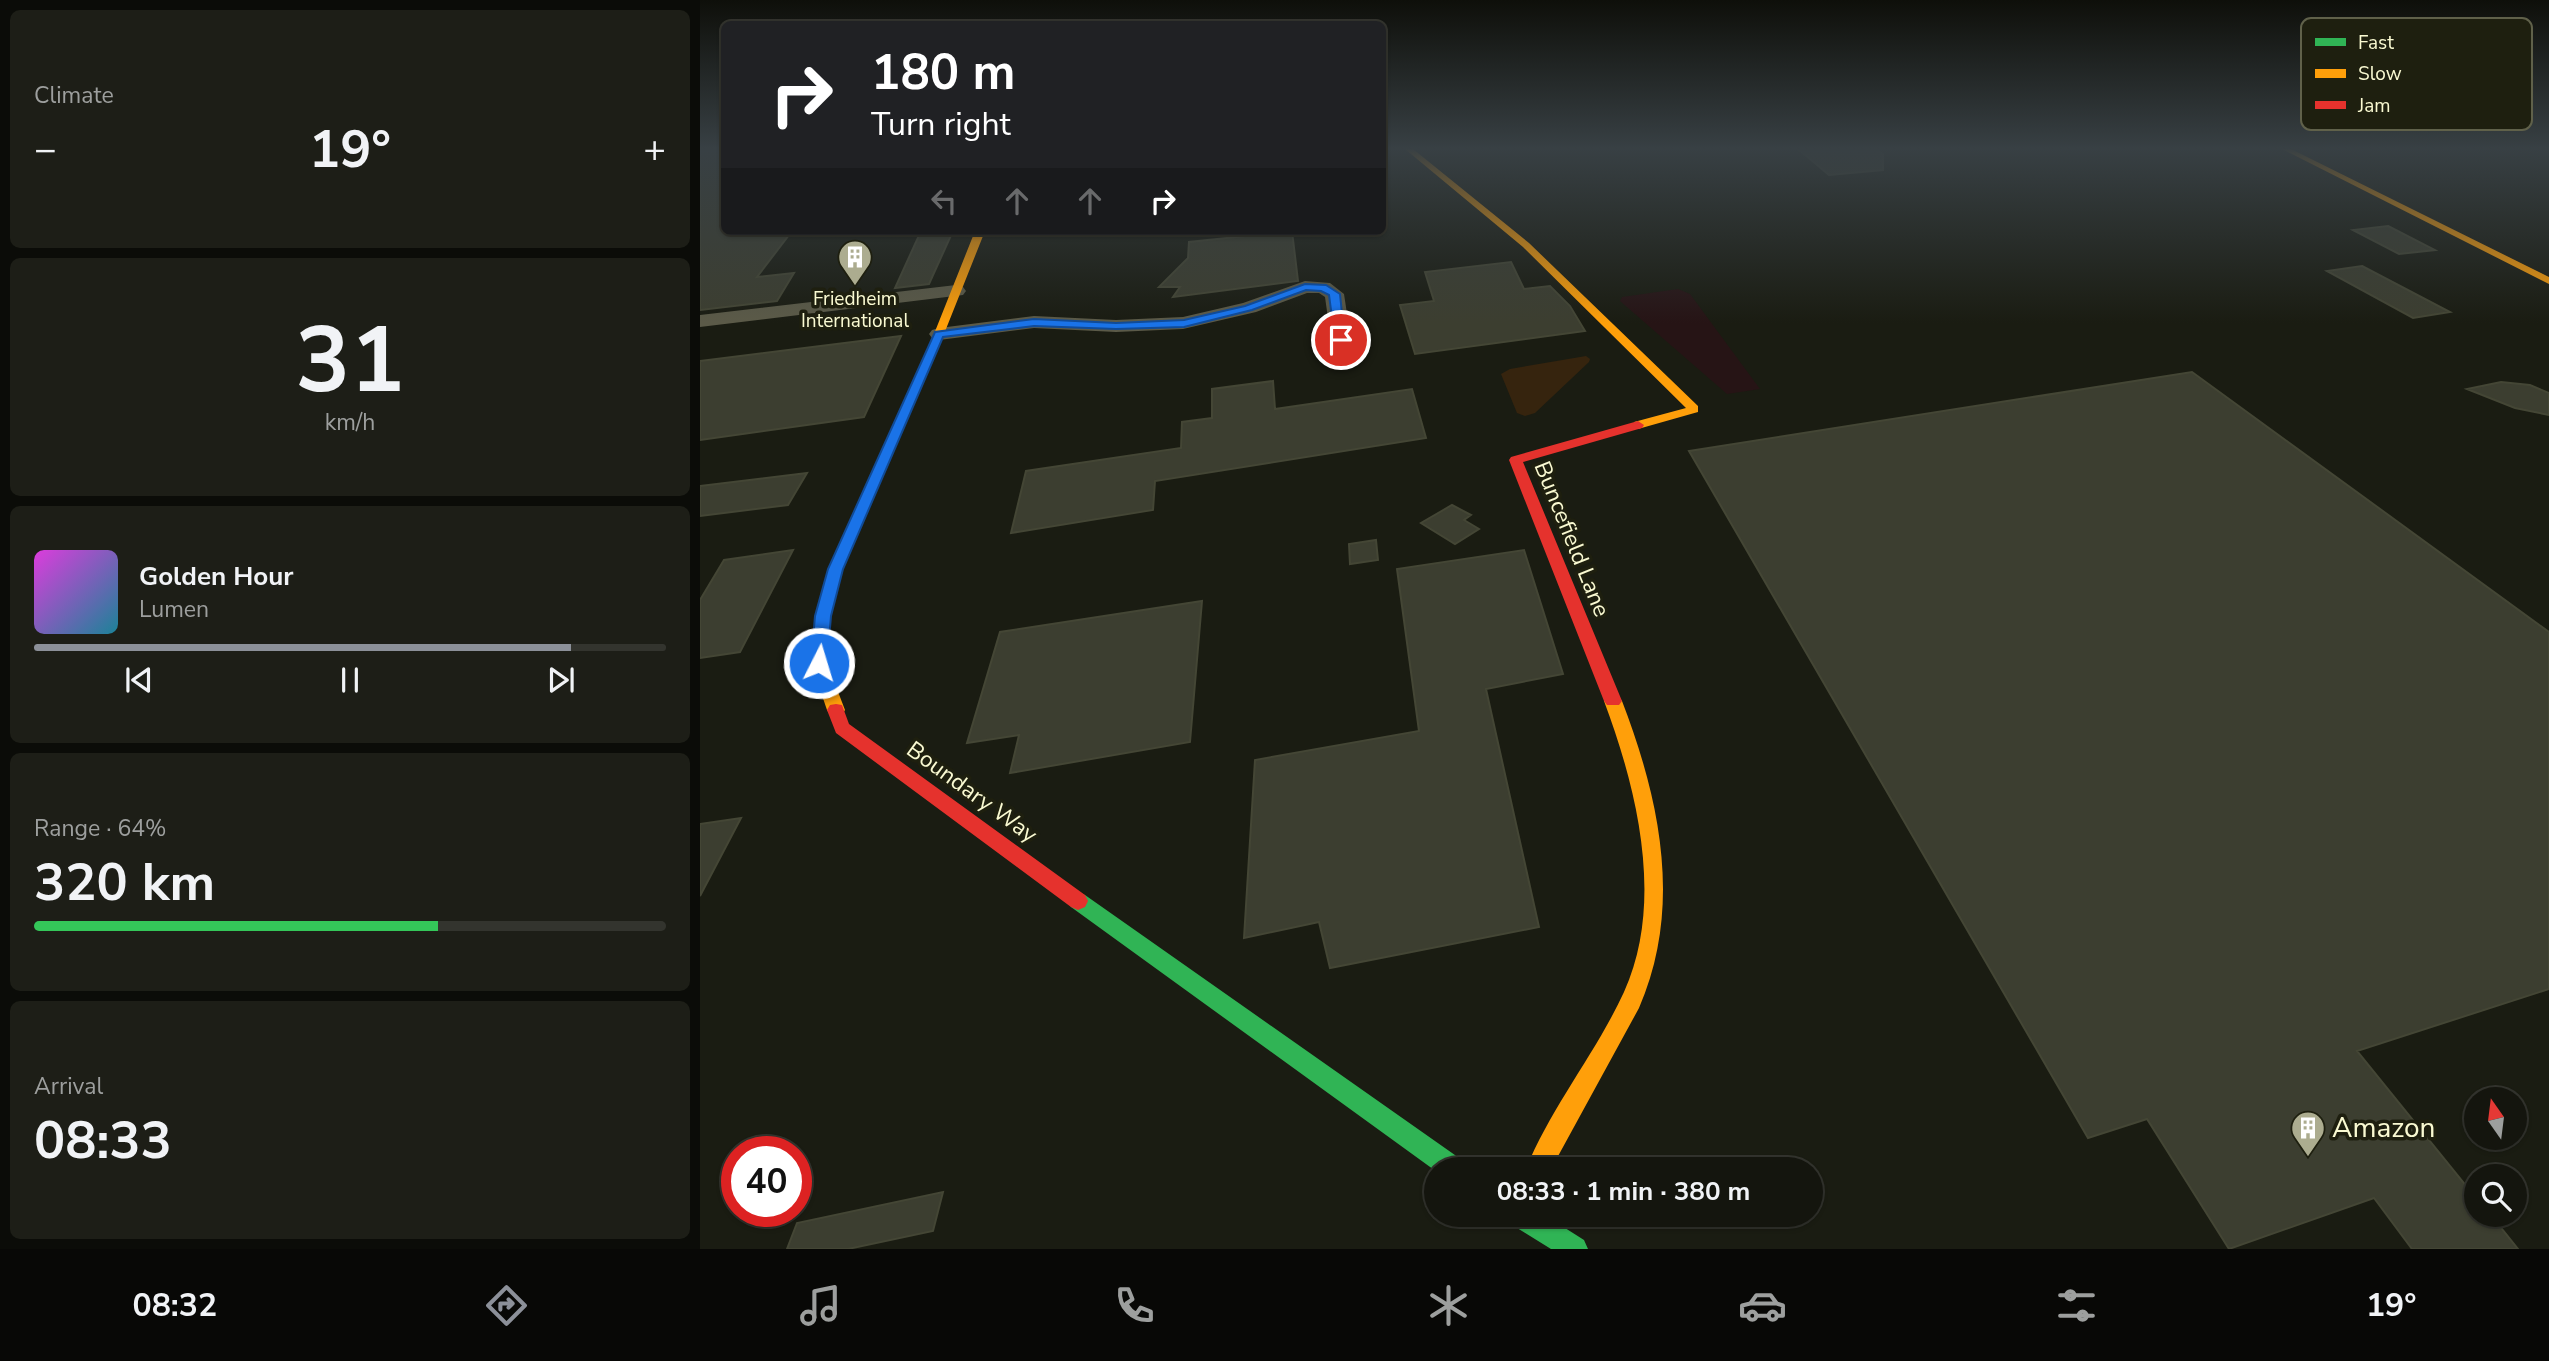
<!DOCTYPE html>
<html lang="en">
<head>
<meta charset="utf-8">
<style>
  :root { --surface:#14150e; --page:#1d1e17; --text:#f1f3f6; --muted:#9d9f9e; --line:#33342e; --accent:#8c9099 }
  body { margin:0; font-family:"Nunito Sans",sans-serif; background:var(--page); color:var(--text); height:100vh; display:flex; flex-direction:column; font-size:26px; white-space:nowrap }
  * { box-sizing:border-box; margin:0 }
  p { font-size:23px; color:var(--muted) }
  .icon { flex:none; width:38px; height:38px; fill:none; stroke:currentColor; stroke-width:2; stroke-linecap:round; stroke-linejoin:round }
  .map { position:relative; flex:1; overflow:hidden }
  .side { display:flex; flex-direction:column; gap:10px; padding:10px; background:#0b0c08; width:700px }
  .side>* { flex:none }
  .top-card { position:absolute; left:21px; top:21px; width:665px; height:214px; border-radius:10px; box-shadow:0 2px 5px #0004,0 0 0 2px var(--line); background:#202124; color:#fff; overflow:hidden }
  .needle { width:46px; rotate:346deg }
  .controls { position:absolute; left:1764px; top:1087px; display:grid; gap:14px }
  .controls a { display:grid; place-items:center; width:63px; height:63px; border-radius:50%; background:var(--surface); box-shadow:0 2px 5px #0004,0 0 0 2px var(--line); font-size:35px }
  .speed { position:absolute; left:21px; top:1136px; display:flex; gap:14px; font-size:35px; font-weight:700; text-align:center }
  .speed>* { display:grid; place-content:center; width:91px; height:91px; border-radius:50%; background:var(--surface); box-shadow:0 2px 5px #0004,0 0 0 2px var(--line); line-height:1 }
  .speed .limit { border:10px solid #d22; background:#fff; color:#111 }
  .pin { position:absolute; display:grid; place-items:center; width:60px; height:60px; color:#fff; margin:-30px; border:4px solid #fff; border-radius:50%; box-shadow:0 2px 7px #0007 }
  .me { position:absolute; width:77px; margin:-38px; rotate:5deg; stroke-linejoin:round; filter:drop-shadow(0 0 5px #0008) }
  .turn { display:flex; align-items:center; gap:24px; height:147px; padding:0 35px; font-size:32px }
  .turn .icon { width:91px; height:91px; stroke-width:2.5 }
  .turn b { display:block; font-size:49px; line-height:60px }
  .lanes { display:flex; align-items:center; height:66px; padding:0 35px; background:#0003; justify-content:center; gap:35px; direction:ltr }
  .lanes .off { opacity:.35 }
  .big { font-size:52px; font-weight:700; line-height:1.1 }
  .side .card { flex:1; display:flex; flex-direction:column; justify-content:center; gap:10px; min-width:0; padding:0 24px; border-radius:10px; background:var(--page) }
  .side .dial { align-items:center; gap:0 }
  .dial b { font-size:91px; line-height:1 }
  .song { display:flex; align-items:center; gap:21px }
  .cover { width:84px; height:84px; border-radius:10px; background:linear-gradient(135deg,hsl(300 70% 55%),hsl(190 70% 35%)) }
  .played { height:7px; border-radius:4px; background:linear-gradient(90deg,var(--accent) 85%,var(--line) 85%) }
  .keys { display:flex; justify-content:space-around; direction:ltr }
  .heat { display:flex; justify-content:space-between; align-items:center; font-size:38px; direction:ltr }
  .charge { height:10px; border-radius:5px; background:linear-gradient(90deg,#34c759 64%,var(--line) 0) }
  .trip { position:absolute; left:724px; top:1157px; width:399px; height:70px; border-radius:35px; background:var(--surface); box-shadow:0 2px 5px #0004,0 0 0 2px var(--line); font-weight:700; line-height:70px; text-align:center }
  .tab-bar { display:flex; height:112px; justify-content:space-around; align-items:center; background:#080806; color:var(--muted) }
  .tab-bar .icon { width:49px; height:49px }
  .tab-bar .active { color:var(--accent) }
  .tab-bar b { font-size:32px; color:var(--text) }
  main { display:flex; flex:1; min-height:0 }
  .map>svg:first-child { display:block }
</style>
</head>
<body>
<main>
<section class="side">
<div class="card"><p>Climate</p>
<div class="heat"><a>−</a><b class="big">19°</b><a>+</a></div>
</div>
<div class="card dial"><b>31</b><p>km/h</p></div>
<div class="card">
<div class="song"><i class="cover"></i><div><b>Golden Hour</b><p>Lumen</p></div></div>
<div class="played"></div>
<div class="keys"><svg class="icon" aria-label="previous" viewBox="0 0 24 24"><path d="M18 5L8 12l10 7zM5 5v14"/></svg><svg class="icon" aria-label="pause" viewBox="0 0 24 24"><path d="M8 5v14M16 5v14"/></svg><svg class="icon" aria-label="next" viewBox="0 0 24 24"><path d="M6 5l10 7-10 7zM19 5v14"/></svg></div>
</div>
<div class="card"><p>Range · 64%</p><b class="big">320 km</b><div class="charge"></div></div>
<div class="card"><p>Arrival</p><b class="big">08:33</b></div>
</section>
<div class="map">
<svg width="1849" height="1249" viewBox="0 0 1849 1249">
  <rect width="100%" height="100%" fill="#1a1c12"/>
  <path fill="#261415" d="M 978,289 L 990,294 L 1060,389 L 1027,394 L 920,301 L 922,297 Z"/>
  <path fill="#36240e" d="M 886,356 L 890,359 L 889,362 L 835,413 L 825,416 L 817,413 L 801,374 L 810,369 Z"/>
  <path fill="#3c3e30" stroke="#444635" stroke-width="2" d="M 0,149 L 24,149 L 24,232 L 92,231 L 57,277 L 94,273 L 77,301 L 0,310 Z
    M 1098,149 L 1175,149 L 1183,154 L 1183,170 L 1129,175 Z
    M 1688,226 L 1735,250 L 1699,254 L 1653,230 Z
    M 221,231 L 253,231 L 229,284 L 195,288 Z
    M 592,231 L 598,281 L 473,297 L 480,287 L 459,287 L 488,258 L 489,242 Z
    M 811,262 L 824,289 L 850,286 L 870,306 L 885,331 L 715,354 L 700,305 L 734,301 L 725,272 Z
    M 1662,266 L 1750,312 L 1713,318 L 1627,271 Z
    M 201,336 L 164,417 L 0,440 L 0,361 Z
    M 1492,372 L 1849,632 L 1849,989 L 1657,1051 L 1776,1198 L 1776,1214 L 1790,1214 L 1818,1249 L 1712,1249 L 1674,1198 L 1529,1249 L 1447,1119 L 1388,1138 L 989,451 Z
    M 573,381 L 575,409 L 712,389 L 726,438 L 455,481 L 453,510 L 311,533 L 326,471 L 481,448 L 482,422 L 512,418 L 512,389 Z
    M 1801,382 L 1830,385 L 1849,393 L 1849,415 L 1815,408 L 1767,389 Z
    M 107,473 L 88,505 L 0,516 L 0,486 Z
    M 752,505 L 771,515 L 764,520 L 779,529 L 755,544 L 721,523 Z
    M 676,540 L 678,560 L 650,564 L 649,544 Z
    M 93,550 L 40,652 L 0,658 L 0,600 L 24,560 Z
    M 824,550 L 863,674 L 786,689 L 839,927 L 630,968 L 619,922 L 544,938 L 555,760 L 719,731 L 697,569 Z
    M 502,601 L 490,742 L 310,773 L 319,735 L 267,743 L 300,632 Z
    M 41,818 L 0,896 L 0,824 Z
    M 243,1192 L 233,1231 L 148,1249 L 87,1249 L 97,1223 Z"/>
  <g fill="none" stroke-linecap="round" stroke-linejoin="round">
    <path fill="#5b5a48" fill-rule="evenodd" d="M 605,281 L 630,283 L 644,294 L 651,340 L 648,344 L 634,344 L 631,340 L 625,297 L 619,293 L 607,293 L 556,312 L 483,329 L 416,332 L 334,328 L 239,340 L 232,338 L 229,334 L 232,330 L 239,328 L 334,316 L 416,320 L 483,317 L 543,303 Z
      M 256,285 L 263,287 L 266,291 L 263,295 L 0,327 L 0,315 Z"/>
    <path fill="#30b455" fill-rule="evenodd" d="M 378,892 L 385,895 L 762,1160 L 765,1169 L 737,1169 L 737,1172 L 371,907 L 368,901 L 371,895 Z
      M 805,1214 L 843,1214 L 884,1240 L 888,1249 L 851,1249 L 809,1223 Z"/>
    <path fill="#ff9f0a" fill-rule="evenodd" d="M 705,149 L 713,149 L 829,243 L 998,406 L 998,412 L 938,429 L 934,428 L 934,422 L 986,408 L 823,247 Z
      M 1582,149 L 1591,149 L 1849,277 L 1849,284 Z
      M 275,231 L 285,231 L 244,334 L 143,569 L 131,616 L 127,663 L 145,710 L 142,715 L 130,715 L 127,710 L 111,663 L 115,616 L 129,569 L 234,334 Z
      M 913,695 L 919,697 L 922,701 C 960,800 983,907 939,1008 L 851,1169 L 826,1169 C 851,1107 896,1053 924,992 C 965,902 937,789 904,701 L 907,697 Z"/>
    <path fill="#e5322d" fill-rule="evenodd" d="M 938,421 L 944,425 L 942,428 L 823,462 L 922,701 L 919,705 L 907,705 L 904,701 L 809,460 L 811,457 Z
      M 136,704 L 142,705 L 149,724 L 385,895 L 388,901 L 385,907 L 378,910 L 371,907 L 136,733 L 127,710 L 130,705 Z"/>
  </g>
  <linearGradient id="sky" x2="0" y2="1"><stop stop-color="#0e0f0a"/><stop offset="0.46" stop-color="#384044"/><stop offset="1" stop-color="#384044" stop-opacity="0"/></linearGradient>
  <rect width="1849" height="323" fill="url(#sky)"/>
  <path fill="#1a73e8" stroke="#114b97" stroke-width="2" d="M 605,284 L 626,285 L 640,294 L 645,343 L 635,340 L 629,295 L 621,291 L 606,290 L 552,310 L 484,327 L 416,329 L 334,326 L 243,337 L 143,569 L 131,616 L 127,663 L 125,667 L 113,667 L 111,663 L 115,616 L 128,569 L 235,332 L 334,319 L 416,323 L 484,320 L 545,306 Z"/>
  <defs>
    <g id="building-pin" transform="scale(1.75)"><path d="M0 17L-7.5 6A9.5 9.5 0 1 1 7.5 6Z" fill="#acac8f" stroke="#1e1f0f"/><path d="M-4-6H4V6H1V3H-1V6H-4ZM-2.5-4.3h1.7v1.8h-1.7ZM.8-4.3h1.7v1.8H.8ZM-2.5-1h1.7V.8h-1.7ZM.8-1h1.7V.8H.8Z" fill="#fff"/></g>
  </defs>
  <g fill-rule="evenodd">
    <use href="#building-pin" x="155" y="257"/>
    <use href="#building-pin" x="1608" y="1128"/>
  </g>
  <g text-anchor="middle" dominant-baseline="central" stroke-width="7" stroke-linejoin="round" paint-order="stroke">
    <g font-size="19" fill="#fafad2" stroke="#1e1f0f">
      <text x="155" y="299">Friedheim<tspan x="155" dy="22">International</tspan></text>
    </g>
    <g font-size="23" fill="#fafad2" stroke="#1e1f0f">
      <text transform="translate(872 539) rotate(68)">Buncefield Lane</text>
      <text transform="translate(272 792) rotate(36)">Boundary Way</text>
    </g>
    <g font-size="28" fill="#fafad2" stroke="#1e1f0f" text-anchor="start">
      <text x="1632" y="1128">Amazon</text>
    </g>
  </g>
  <rect x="1601" y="18" width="231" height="112" rx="10" fill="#1e1f0f" stroke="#60614a" stroke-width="2"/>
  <rect x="1615" y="38" width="31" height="8" fill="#30b455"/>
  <rect x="1615" y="69" width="31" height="9" fill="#ff9f0a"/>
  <rect x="1615" y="101" width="31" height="8" fill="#e5322d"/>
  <g font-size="19" fill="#fafad2">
    <text x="1658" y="49">Fast</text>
    <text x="1658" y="80">Slow</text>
    <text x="1658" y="112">Jam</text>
  </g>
</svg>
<div class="controls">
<a><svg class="needle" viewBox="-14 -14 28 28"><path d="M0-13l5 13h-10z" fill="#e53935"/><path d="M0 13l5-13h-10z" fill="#9d9f9e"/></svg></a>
<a><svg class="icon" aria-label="search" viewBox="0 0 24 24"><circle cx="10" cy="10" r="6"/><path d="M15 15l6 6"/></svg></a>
</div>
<div class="speed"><div class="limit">40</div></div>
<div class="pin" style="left:641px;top:340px;background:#d93025"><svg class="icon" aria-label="arrive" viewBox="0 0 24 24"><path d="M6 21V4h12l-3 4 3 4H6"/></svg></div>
<svg class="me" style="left:119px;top:663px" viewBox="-20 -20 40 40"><circle r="17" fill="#1a73e8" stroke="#fff" stroke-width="3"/><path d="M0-11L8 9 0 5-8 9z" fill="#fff"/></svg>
<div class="trip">08:33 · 1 min · 380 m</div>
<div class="top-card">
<div class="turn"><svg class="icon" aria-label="right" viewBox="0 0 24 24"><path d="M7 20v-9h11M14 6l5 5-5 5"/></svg><div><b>180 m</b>Turn right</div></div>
<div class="lanes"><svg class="icon off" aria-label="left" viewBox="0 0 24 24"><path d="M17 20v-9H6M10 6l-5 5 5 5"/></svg><svg class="icon off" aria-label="ahead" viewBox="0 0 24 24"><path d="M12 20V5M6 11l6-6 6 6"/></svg><svg class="icon off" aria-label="ahead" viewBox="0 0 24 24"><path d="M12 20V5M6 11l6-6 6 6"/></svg><svg class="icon" aria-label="right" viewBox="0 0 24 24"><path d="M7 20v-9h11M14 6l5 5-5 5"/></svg></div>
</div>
</div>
</main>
<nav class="tab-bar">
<b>08:32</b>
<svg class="icon active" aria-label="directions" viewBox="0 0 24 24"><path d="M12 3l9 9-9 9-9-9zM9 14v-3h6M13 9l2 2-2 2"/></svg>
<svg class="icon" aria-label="music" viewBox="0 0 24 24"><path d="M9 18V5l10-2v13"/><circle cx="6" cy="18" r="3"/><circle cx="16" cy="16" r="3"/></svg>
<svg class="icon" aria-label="phone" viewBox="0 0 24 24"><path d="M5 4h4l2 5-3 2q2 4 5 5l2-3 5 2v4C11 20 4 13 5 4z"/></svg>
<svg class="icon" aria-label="climate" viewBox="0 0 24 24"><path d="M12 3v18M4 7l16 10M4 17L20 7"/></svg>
<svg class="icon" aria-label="car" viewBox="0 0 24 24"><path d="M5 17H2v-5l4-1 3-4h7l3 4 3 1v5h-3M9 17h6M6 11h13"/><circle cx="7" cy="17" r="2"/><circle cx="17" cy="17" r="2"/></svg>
<svg class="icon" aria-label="filters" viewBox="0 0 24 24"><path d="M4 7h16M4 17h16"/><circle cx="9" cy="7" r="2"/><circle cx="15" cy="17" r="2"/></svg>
<b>19°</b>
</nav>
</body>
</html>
